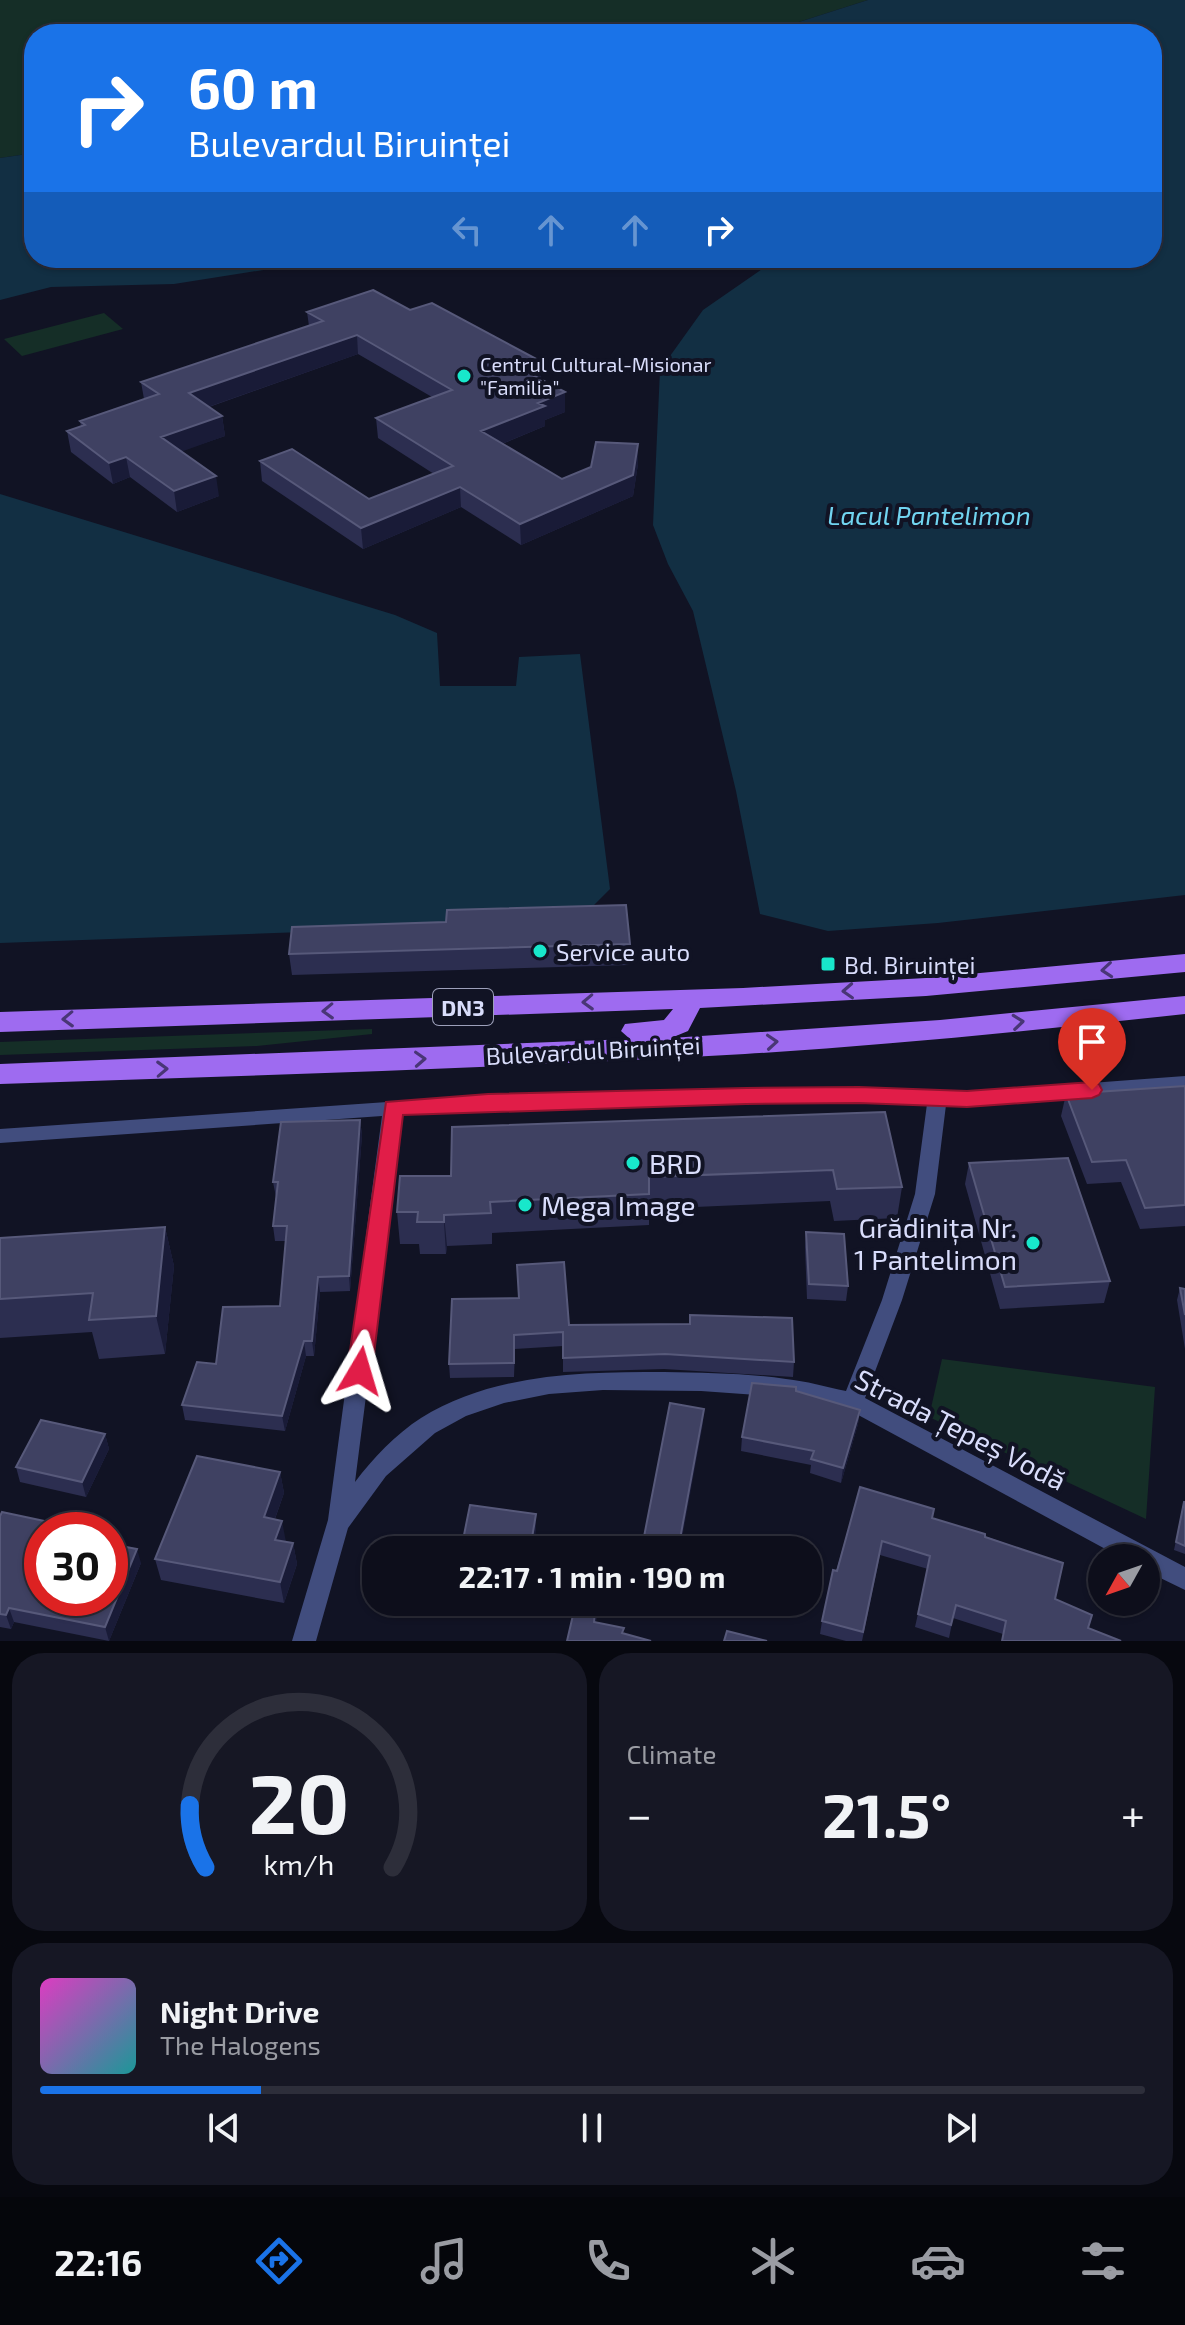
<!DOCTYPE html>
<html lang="en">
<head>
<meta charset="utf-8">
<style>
  :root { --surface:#0d0e1b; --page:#161724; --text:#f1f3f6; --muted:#9a9ca3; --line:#2d2e3a; --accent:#1a73e8 }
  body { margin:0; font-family:"Exo 2",sans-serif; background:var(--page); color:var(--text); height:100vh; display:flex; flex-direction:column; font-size:30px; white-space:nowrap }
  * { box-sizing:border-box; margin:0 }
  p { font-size:26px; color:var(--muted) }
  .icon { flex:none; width:44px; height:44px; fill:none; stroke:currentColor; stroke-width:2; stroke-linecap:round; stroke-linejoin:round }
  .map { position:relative; height:1641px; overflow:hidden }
  .sheet { display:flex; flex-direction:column; gap:12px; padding:12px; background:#07080f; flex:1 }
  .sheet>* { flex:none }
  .hud { position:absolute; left:24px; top:24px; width:1138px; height:244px; border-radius:32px; box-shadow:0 2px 6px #0004,0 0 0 2px var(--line); background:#1a73e8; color:#fff; overflow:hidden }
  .needle { width:52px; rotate:230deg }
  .controls { position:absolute; left:1088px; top:1544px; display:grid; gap:16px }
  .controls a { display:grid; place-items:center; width:72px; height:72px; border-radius:50%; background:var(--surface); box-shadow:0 2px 6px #0004,0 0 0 2px var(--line); font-size:40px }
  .speed { position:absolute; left:24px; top:1512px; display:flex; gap:16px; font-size:40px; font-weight:700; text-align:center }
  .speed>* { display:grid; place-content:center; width:104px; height:104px; border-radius:50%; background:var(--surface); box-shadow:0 2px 6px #0004,0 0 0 2px var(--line); line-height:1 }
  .speed .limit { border:12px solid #d22; background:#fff; color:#111 }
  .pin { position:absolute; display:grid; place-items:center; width:68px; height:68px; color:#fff; margin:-82px -34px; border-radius:50% 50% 50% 0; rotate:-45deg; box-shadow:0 0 8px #0007 }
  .pin .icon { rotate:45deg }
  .me { position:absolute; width:88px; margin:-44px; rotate:7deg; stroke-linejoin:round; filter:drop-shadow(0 0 6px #0008) }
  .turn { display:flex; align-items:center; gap:28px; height:168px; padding:0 32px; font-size:36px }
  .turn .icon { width:104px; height:104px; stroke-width:2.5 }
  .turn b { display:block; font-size:56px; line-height:68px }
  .lanes { display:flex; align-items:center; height:76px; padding:0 32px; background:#0003; justify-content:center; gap:40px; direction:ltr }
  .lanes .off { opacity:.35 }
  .big { font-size:60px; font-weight:700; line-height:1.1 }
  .sheet .tile { flex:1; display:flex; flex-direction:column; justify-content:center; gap:12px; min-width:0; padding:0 28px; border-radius:32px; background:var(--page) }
  .sheet .dial { align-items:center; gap:0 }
  .dial svg { height:208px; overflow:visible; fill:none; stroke:var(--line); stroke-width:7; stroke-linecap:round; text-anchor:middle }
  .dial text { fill:var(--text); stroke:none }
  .song { display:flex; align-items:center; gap:24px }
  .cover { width:96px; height:96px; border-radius:12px; background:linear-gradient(135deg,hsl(310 70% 55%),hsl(180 70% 35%)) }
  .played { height:8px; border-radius:4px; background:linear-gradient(90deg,var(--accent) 20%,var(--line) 20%) }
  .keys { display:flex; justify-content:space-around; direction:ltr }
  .heat { display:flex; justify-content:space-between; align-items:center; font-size:44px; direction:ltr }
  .sheet .tiles { flex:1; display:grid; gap:12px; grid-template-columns:1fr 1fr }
  .tile:last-child { grid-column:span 2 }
  .trip { position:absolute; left:362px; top:1536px; width:460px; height:80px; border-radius:32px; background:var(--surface); box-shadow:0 2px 6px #0004,0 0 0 2px var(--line); font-weight:700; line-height:80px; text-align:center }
  .dock { display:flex; height:128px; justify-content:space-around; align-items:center; background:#05060b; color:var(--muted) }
  .dock .icon { width:56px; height:56px }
  .dock .selected { color:var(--accent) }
  .dock b { font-size:36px; color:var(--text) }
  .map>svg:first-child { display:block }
</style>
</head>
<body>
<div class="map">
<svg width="1185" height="1641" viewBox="0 0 1185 1641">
  <rect width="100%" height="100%" fill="#111324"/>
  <path fill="#152e27" d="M 0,0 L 868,0 L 761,34 L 34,34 L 34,153 L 0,158 Z
    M 104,313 L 123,329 L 22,356 L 4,339 Z
    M 372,1029 L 372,1034 L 257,1046 L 0,1055 L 0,1042 Z
    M 942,1359 L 1155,1387 L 1146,1519 L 929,1417 Z"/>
  <path fill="#122f43" d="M 868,0 L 1185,0 L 1185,895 L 938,923 L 828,931 L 760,914 L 736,791 L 693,611 L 668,564 L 653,525 L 660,370 L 703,310 L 765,267 L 783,258 L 1152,258 L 1152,34 L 761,34 Z
    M 34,153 L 34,258 L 339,258 L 174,284 L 51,287 L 0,300 L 0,158 Z
    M 0,494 L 395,615 L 437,633 L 440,686 L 516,686 L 519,657 L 580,654 L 610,889 L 577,922 L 0,943 Z"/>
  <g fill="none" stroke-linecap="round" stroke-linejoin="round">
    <path fill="#414d7e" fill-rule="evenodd" d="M 1185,1076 L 1185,1090 L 967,1106 L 946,1105 L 935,1194 L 902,1300 L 865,1398 L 1185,1567 L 1185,1590 L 1146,1571 L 1146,1558 L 1122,1558 L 849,1410 L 787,1397 L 701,1391 L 603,1390 L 549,1394 L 504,1403 L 466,1416 L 435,1433 L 386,1476 L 348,1528 L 316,1641 L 292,1641 L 328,1520 L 382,1116 L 0,1143 L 0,1129 L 488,1095 L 859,1088 L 967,1092 ZM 859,1102 L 927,1104 L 915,1194 L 882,1300 L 846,1391 C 826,1387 806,1381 786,1379 C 746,1373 705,1373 664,1372 C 582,1372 493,1373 421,1418 C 396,1434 373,1458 355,1482 L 402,1115 L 488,1109 Z"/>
    <path fill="#9e6bf0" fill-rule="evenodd" d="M 1185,954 L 1185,972 L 926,996 L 700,1008 L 688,1031 L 671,1038 L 940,1020 L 1185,996 L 1185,1014 C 1038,1030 892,1045 745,1054 C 497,1068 248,1076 0,1084 L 0,1064 L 630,1039 L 621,1031 L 625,1024 L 664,1020 L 673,1009 L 0,1032 L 0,1012 L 743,988 L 926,978 Z"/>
  </g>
  <path fill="#2c2e50" d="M 410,310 L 540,361 L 541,379 L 565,412 L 545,420 L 545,426 L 502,444 L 562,479 L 638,464 L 633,496 L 521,545 L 461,507 L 363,549 L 262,481 L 260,461 L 369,499 L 434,474 L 378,438 L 376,418 L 432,397 L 358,354 L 209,407 L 222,416 L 225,436 L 181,451 L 219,496 L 177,512 L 130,477 L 113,484 L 71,452 L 67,431 L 81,427 L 80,421 L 144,399 L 141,382 L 309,326 L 307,312 Z
    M 630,944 L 629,965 L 292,975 L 289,954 Z
    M 1185,1086 L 1185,1226 L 1140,1229 L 1121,1182 L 1087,1184 L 1061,1116 L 1066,1094 Z
    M 885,1112 L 902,1187 L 897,1218 L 834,1221 L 830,1201 L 649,1209 L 649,1225 L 492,1233 L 492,1244 L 447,1246 L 446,1254 L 420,1254 L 419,1244 L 400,1244 L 397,1212 L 451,1176 Z
    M 360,1120 L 362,1135 L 350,1291 L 320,1292 L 314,1356 L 306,1356 L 285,1431 L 185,1420 L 182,1405 L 216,1364 L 280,1306 L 286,1241 L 275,1241 L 273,1226 L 276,1197 L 273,1182 Z
    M 969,1163 L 1110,1281 L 1104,1303 L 1000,1309 L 965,1184 Z
    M 165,1227 L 174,1266 L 165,1354 L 99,1359 L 92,1332 L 0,1338 L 0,1238 Z
    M 806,1232 L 848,1286 L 846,1301 L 807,1299 L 805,1247 Z
    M 1180,1288 L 1185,1289 L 1185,1349 L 1177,1300 Z
    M 452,1299 L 569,1325 L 794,1362 L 793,1377 L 664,1369 L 563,1372 L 563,1346 L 515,1349 L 514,1377 L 450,1378 L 449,1364 Z
    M 796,1391 L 860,1410 L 858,1424 L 841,1483 L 810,1473 L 811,1465 L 741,1451 L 742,1437 Z
    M 105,1434 L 109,1449 L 86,1497 L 20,1482 L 16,1467 Z
    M 280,1472 L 284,1493 L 275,1519 L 286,1542 L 293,1543 L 297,1564 L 284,1603 L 161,1580 L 155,1559 Z
    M 860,1487 L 932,1518 L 1063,1563 L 1003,1634 L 953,1618 L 949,1638 L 915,1627 L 928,1569 L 880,1555 L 862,1641 L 846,1641 L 820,1634 L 822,1621 Z
    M 1184,1502 L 1185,1502 L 1185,1554 L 1174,1550 Z
    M 0,1516 L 49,1522 L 51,1530 L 42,1530 L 141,1563 L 109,1641 L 14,1622 L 11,1629 L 0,1627 Z
    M 478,1602 L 598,1602 L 596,1622 L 567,1641 L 573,1614 Z"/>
  <path fill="#191b37" d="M 357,335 L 358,354 L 191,413 L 189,393 Z
    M 540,361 L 541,381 L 521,369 Z
    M 565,392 L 565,412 L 545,420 L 545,426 L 482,452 L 481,431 L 538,403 Z
    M 222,416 L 225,436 L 164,458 L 161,437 Z
    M 638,444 L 638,464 L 633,496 L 521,545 L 520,524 Z
    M 126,457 L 130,477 L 113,484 L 109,463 Z
    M 216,476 L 219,496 L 177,512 L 174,491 Z
    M 460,487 L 461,507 L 363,549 L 361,528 Z
    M 360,1120 L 362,1135 L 350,1291 L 349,1276 Z
    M 444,1215 L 447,1246 L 446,1254 L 444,1222 Z
    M 165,1227 L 174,1266 L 165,1354 L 156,1316 Z
    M 318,1277 L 320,1292 L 314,1356 L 312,1341 Z
    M 304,1341 L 306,1356 L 285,1431 L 282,1416 Z
    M 704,1409 L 703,1424 L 680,1550 L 678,1550 Z
    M 860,1410 L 858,1424 L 841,1483 L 843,1468 Z
    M 105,1434 L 109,1449 L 86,1497 L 82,1482 Z
    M 280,1472 L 284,1493 L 268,1538 L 264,1517 Z
    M 536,1514 L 536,1531 L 533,1550 L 531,1544 Z
    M 282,1521 L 286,1542 L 275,1540 Z
    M 293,1543 L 297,1564 L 284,1603 L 280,1582 Z
    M 137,1549 L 141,1563 L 109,1641 L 105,1627 Z
    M 596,1602 L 598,1602 L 594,1638 L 594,1622 Z
    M 9,1608 L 14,1622 L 11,1629 L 6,1615 Z"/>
  <path fill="#3f4162" stroke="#57597a" stroke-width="2" d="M 373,290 L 410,310 L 432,303 L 540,361 L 521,369 L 565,392 L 538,403 L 545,406 L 481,431 L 562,479 L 591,467 L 596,442 L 638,444 L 633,475 L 520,524 L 460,487 L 361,528 L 260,461 L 292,449 L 369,499 L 453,466 L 376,418 L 452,390 L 357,335 L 189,393 L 222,416 L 161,437 L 216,476 L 174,491 L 126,457 L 109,463 L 67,431 L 85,425 L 80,421 L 159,394 L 141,382 L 323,321 L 307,312 Z
    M 626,905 L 630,944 L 289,954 L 292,927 L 446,922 L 447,910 Z
    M 1185,1086 L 1185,1205 L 1145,1208 L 1126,1160 L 1092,1162 L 1066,1094 Z
    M 885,1112 L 902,1187 L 837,1189 L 833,1170 L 649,1177 L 649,1194 L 490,1202 L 491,1213 L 444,1215 L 444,1222 L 417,1222 L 418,1212 L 397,1212 L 400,1176 L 451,1176 L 452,1127 Z
    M 360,1120 L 349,1276 L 318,1277 L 312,1341 L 304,1341 L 282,1416 L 182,1405 L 197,1362 L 216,1364 L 223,1307 L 280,1306 L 287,1226 L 273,1226 L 278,1182 L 273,1182 L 281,1122 Z
    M 1068,1158 L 1110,1281 L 1005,1287 L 969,1163 Z
    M 165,1227 L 156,1316 L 89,1320 L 93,1293 L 0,1299 L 0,1238 Z
    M 806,1232 L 844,1234 L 848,1286 L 809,1284 Z
    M 564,1262 L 569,1325 L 690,1324 L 690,1315 L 792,1318 L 794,1362 L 665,1354 L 563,1358 L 563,1332 L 514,1335 L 514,1363 L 449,1364 L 452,1299 L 519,1298 L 517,1265 Z
    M 1180,1288 L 1185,1289 L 1185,1315 Z
    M 752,1383 L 796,1387 L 796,1391 L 860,1410 L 843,1468 L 811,1459 L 814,1451 L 742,1437 Z
    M 670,1403 L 704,1409 L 678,1550 L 655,1550 L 642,1547 Z
    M 41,1420 L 105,1434 L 82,1482 L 16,1467 Z
    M 197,1456 L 280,1472 L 264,1517 L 282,1521 L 275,1540 L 293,1543 L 280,1582 L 155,1559 Z
    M 860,1487 L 934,1509 L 932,1518 L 985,1534 L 985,1537 L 1063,1563 L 1055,1599 L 1092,1615 L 1088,1628 L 1121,1641 L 1002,1641 L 1006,1621 L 956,1605 L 951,1625 L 918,1614 L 930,1556 L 882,1541 L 863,1632 L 822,1621 L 833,1570 L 837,1571 Z
    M 1184,1502 L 1185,1502 L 1185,1546 L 1176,1542 Z
    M 470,1505 L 536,1514 L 531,1544 L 578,1550 L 461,1550 Z
    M 2,1512 L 49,1522 L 45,1530 L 42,1530 L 42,1598 L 110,1598 L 110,1544 L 137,1549 L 105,1627 L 9,1608 L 6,1615 L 0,1614 L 0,1516 Z
    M 576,1602 L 596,1602 L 594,1622 L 624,1628 L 622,1633 L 651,1641 L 567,1641 Z
    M 727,1631 L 767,1641 L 724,1641 Z"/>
  <defs><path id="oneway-chevron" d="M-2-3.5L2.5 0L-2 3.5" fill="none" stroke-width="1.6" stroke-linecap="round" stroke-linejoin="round" transform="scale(2)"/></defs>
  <g stroke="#493676">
    <use href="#oneway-chevron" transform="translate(1107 970) rotate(175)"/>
    <use href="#oneway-chevron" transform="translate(848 991) rotate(177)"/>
    <use href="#oneway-chevron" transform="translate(588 1002) rotate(178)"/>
    <use href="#oneway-chevron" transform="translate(328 1011) rotate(178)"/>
    <use href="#oneway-chevron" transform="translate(68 1019) rotate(178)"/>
    <use href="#oneway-chevron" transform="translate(1018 1022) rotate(-6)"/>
    <use href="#oneway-chevron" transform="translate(772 1042) rotate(-4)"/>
    <use href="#oneway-chevron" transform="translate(420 1059) rotate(-3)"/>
    <use href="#oneway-chevron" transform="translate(162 1069) rotate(-2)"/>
  </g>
  <path fill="#e11d48" stroke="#92132f" stroke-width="2" d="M 1092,1082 L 1099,1084 L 1102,1090 L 1099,1095 L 1092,1098 L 967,1107 L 859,1103 L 746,1104 L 403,1115 L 372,1371 L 368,1378 L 360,1381 L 351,1378 L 347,1371 L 386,1102 L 488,1094 L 746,1088 L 859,1087 L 967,1091 Z"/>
  <g fill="#18e7cb" stroke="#111324" stroke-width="3">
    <circle cx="464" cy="376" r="8"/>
    <circle cx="540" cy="951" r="8"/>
    <rect x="820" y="956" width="16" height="16" rx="4"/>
    <circle cx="633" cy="1163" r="8"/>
    <circle cx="525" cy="1205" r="8"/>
    <circle cx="1033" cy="1243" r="8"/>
  </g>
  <g text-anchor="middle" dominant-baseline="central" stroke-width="8" stroke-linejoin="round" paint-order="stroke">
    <g font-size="20" fill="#d9ddfb" stroke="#111324" text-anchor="start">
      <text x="480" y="364">Centrul Cultural-Misionar<tspan x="480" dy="23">"Familia"</tspan></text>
    </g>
    <rect fill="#111324" stroke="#9da0ba" stroke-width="2" x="433" y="989" width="60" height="36" rx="6"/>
    <g font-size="22" font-weight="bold" fill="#d9ddfb">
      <text x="463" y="1007">DN3</text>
    </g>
    <g font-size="24" fill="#d9ddfb" stroke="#111324" text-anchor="start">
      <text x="556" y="951">Service auto</text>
      <text x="844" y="964">Bd. Biruinței</text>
    </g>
    <g font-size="24" fill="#d9ddfb" stroke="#111324">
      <text transform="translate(593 1050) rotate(-3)">Bulevardul Biruinței</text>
    </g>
    <g font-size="26" font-style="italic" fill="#71d4f0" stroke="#111324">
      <text x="929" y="514">Lacul Pantelimon</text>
    </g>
    <g font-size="28" fill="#d9ddfb" stroke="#111324" text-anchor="start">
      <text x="649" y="1163">BRD</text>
      <text x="541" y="1205">Mega Image</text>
      <text x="1017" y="1227" text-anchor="end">Grădinița Nr.<tspan x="1017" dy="32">1 Pantelimon</tspan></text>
    </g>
    <g font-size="28" fill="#d9ddfb" stroke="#111324">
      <text transform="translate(961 1429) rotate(27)">Strada Țepeș Vodă</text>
    </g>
  </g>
</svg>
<div class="controls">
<a><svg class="needle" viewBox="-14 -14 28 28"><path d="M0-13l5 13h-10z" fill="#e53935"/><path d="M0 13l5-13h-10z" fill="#9a9ca3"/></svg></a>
</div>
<div class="speed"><div class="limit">30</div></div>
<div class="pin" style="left:1092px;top:1090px;background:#d93025"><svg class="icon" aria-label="arrive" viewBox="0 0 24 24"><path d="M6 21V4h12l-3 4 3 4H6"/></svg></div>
<svg class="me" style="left:360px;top:1371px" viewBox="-20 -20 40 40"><path d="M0-17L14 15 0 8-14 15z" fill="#e11d48" stroke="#fff" stroke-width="4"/></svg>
<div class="trip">22:17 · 1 min · 190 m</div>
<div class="hud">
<div class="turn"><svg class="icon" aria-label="right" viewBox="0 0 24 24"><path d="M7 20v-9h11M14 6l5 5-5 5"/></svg><div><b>60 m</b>Bulevardul Biruinței</div></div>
<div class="lanes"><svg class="icon off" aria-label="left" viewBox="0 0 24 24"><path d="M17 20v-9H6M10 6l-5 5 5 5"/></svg><svg class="icon off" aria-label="ahead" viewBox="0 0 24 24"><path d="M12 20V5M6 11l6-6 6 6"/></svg><svg class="icon off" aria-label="ahead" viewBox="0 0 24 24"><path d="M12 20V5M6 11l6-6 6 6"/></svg><svg class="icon" aria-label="right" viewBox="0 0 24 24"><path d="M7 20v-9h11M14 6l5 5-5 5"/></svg></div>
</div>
</div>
<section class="sheet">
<div class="tiles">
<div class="tile dial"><svg viewBox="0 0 100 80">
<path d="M14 69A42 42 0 1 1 86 69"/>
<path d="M14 69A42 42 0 0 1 8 45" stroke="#1a73e8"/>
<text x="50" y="56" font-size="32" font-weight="700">20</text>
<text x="50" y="72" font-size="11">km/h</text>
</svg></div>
<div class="tile"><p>Climate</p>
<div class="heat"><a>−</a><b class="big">21.5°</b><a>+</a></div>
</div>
<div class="tile">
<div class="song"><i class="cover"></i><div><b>Night Drive</b><p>The Halogens</p></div></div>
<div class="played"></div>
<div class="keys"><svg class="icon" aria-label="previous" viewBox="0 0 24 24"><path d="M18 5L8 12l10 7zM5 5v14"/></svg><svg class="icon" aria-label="pause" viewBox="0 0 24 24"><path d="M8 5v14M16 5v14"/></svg><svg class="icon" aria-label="next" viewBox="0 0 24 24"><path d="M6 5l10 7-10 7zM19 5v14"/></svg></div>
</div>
</div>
</section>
<nav class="dock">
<b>22:16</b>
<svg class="icon selected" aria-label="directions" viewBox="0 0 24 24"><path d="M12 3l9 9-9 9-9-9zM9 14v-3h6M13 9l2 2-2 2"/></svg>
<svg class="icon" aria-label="music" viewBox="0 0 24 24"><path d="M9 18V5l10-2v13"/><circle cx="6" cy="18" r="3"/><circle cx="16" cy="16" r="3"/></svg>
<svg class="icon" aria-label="phone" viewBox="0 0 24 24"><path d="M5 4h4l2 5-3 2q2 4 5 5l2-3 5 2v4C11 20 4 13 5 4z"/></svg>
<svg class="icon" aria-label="climate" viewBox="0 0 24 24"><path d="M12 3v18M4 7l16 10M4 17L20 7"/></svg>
<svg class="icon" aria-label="car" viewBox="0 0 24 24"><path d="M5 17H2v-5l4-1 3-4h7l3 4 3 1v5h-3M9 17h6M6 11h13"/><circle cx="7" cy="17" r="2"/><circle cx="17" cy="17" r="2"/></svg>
<svg class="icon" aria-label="filters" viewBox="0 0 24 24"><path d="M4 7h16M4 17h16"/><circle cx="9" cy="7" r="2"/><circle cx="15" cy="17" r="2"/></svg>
</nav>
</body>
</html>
